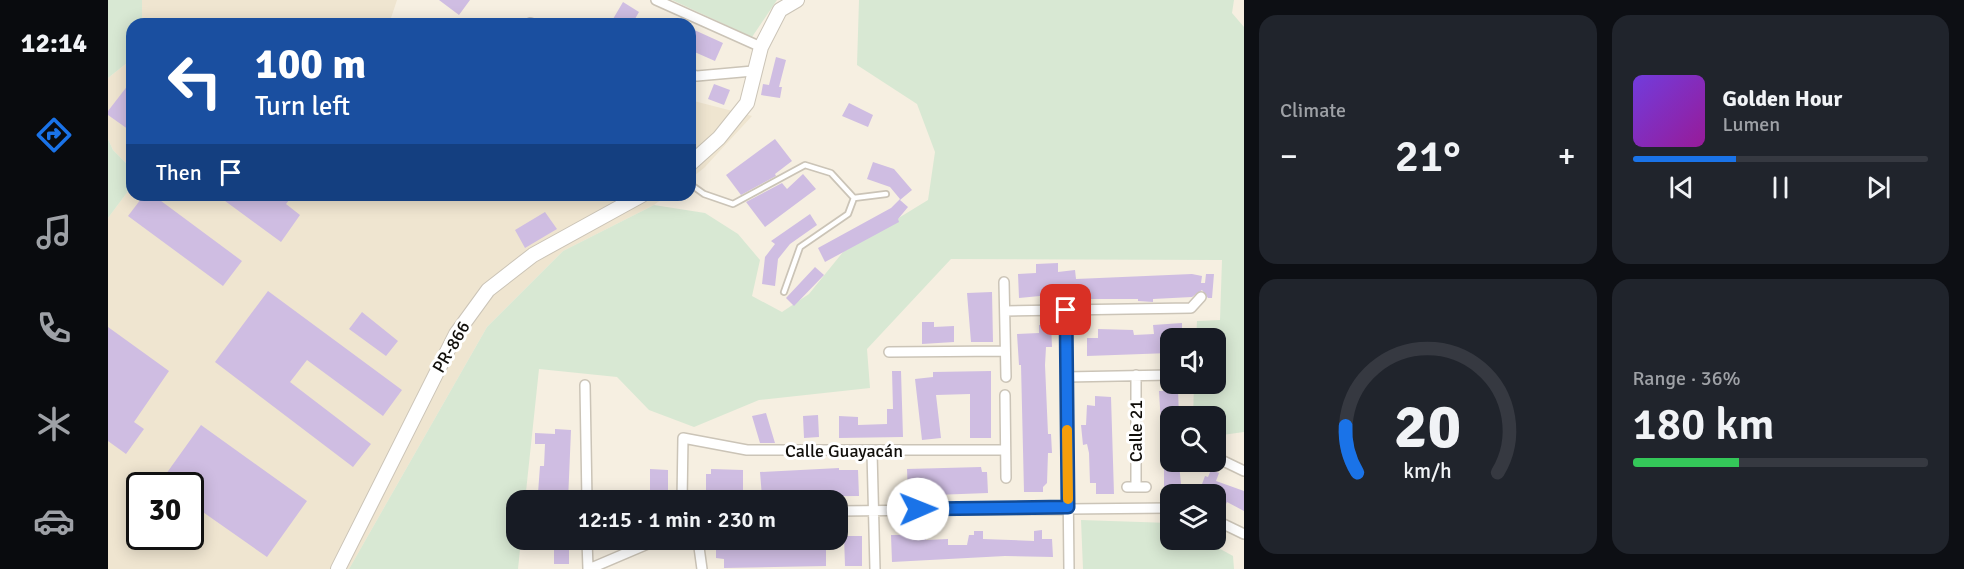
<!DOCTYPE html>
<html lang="en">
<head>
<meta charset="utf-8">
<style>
  :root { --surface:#171b24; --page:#20242c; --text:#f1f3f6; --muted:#9ea1a6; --line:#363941; --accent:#1a73e8 }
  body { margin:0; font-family:Signika,sans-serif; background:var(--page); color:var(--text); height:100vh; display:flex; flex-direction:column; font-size:22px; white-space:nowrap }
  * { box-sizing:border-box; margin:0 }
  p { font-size:20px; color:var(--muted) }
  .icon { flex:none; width:33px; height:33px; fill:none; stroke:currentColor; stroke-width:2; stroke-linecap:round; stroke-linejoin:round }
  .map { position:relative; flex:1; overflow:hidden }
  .panel { display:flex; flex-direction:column; gap:15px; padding:15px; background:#0d0f14; width:720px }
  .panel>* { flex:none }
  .top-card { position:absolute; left:18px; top:18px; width:570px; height:183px; border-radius:18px; box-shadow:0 3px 15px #0003; background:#1a4fa0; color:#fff; overflow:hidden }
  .tools { position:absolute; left:1052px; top:328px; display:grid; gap:12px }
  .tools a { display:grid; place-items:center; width:66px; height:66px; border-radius:12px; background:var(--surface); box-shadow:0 3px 15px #0003; font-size:30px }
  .speed { position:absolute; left:18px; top:472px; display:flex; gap:12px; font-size:30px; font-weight:700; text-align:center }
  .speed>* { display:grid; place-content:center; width:78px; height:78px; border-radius:50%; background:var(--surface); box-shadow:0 3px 15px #0003; line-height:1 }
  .speed .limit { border:3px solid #111; border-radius:9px; background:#fff; color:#111 }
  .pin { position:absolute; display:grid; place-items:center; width:51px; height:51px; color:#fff; margin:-26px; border-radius:12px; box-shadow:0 3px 9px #0006 }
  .me { position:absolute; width:66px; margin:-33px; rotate:89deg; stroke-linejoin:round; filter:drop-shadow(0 0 4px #0008) }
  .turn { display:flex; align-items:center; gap:21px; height:126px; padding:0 30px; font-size:27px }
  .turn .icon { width:78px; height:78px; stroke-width:2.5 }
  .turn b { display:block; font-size:42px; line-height:51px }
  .then { display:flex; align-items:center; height:57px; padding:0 30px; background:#0003; gap:12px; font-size:22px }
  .big { font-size:45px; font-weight:600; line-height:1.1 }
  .panel .card { flex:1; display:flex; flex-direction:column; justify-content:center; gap:9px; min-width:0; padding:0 21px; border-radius:18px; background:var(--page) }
  .panel .dial { align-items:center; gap:0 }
  .dial svg { height:156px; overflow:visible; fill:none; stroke:var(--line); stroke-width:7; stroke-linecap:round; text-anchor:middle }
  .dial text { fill:var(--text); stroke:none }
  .song { display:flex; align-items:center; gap:18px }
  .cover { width:72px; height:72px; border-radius:9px; background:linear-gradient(135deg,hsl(260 70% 55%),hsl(300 70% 35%)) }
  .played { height:6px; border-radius:3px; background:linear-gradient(90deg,var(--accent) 35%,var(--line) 35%) }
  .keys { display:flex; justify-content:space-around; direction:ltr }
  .heat { display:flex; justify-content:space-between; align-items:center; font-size:33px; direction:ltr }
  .charge { height:9px; border-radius:4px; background:linear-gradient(90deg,#34c759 36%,var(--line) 0) }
  .panel .tiles { flex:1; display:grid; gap:15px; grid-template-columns:repeat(2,1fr) }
  .trip { position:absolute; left:398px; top:490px; width:342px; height:60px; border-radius:18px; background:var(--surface); box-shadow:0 3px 15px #0003; font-weight:600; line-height:60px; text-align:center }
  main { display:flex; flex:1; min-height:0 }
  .tab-bar { display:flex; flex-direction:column; width:108px; justify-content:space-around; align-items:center; background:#090b0e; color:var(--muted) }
  .tab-bar .icon { width:42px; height:42px }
  .tab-bar .current { color:var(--accent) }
  .tab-bar b { font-size:27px; color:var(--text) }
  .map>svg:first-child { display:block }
</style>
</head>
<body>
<main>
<nav class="tab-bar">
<b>12:14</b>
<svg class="icon current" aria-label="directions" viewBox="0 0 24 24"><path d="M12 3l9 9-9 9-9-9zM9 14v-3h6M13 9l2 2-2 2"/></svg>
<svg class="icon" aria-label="music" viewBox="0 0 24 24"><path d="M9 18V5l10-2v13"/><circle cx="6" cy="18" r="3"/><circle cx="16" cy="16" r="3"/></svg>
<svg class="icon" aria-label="phone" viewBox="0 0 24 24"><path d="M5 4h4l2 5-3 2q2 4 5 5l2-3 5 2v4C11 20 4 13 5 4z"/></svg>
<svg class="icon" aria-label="climate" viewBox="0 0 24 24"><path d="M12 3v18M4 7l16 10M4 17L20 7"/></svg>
<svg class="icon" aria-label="car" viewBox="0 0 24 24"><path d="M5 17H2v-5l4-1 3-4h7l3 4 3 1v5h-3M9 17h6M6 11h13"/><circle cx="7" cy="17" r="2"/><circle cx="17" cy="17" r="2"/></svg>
</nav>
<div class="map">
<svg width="1136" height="569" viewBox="0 0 1136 569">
  <rect width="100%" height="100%" fill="#f6efe1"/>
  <path fill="#efe5d0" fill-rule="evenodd" d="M 34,0 L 289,0 L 282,21 L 291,24 L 34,24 Z
    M 24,59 L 24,169 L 5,150 L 0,139 L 0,78 Z
    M 582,100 L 644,116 L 596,168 L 582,179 Z
    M 24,186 L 24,195 L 559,195 L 546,205 L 455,251 L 379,327 L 241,569 L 0,569 L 0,218 ZM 32,486 L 82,486 L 82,537 L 32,537 Z"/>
  <path fill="#d8e8d3" d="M 0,0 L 34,0 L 34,24 L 24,24 L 24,59 L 0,78 Z
    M 564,0 L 669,0 L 644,37 Z
    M 751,0 L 1126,0 L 1124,13 L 1136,27 L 1136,432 L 1107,436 L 1107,417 L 1085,417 L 1086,384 L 1107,384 L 1107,339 L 1088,339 L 1089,321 L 1112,320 L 1114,260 L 843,259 L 759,349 L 762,388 L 651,400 L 586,427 L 541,410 L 509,377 L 431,369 L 417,501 L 408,501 L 408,540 L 413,540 L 410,569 L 241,569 L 379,327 L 455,251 L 546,205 L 597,213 L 630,234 L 652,260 L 644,296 L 674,312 L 701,294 L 735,252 L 820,200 L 827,152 L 809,104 L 749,65 Z
    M 0,139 L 5,150 L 24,169 L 24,186 L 0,218 Z
    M 973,520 L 1062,523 L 1062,540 L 1096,540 L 1125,556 L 1126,569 L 975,569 Z"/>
  <path fill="#cfbde2" d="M 331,0 L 362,0 L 351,15 Z
    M 515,2 L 531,12 L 524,24 L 513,24 L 505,19 Z
    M 582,28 L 615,43 L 607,61 L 582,50 Z
    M 668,57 L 678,60 L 671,87 L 674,87 L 672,98 L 653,95 L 655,84 L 661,85 Z
    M 24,80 L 24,132 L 0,115 L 0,111 Z
    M 606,84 L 622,90 L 616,105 L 600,99 Z
    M 741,103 L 765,115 L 760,127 L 734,116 Z
    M 667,139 L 684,161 L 667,174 L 668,176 L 633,195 L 618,175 Z
    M 765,162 L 786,169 L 804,190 L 792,200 L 800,207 L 790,219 L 791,222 L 717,262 L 710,248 L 783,208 L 792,199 L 782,187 L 759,179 Z
    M 695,174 L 708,189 L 657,227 L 638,202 L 674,183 L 679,189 Z
    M 36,195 L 45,195 L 134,261 L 115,286 L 20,216 Z
    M 109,195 L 185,195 L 178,204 L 192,215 L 173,242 Z
    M 437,212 L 449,229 L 417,248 L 407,230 Z
    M 702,214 L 709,225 L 682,244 L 670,259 L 667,286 L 654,284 L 657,257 L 667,244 L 663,241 Z
    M 950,263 L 950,272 L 967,270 L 968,279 L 1084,274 L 1094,276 L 1093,283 L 1097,283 L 1098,274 L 1106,274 L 1104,298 L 1100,298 L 1094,290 L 1084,297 L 1045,299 L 1045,302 L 1030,301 L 1030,299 L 974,299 L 974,292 L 911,298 L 910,274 L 928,273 L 928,264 Z
    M 707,267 L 716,275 L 686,306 L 678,298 Z
    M 160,291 L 294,390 L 275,416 L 199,360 L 182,382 L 263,444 L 245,467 L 107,362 Z
    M 884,292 L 885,342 L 863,342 L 859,293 Z
    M 254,312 L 290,341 L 278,356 L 241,329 Z
    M 814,322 L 826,322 L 826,327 L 846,326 L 846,342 L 814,344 Z
    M 1074,323 L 1074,339 L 1062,339 L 1062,353 L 979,356 L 979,338 L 990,338 L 990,329 L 1025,330 L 1026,335 L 1046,334 L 1045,325 Z
    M 943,324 L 944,347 L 938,347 L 937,365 L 940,434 L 943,434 L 944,453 L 940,453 L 939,483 L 935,487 L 935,492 L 916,492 L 913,365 L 911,365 L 909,334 L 931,333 L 931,325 Z
    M 0,327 L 61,371 L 26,422 L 36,429 L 18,454 L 0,441 Z
    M 784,371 L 793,371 L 795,437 L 731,438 L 731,416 L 750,417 L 750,425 L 779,424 L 779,409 L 785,409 Z
    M 883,371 L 883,438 L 862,438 L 862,394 L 828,395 L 833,438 L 814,440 L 807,379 L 825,377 L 825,372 Z
    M 1070,390 L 1071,417 L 1062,417 L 1062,456 L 1055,457 L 1051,391 Z
    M 987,396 L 1003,397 L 1006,494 L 988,494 L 988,483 L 982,483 L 981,453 L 979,444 L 975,445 L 973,425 L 978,425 L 979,405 L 987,406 Z
    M 658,413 L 667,443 L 652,443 L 644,416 Z
    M 710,415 L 711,437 L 696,438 L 695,416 Z
    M 93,425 L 199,501 L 159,557 L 82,503 L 82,486 L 59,486 L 53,481 Z
    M 447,429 L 463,430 L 460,501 L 435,501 L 436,493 L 430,493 L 432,466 L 436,466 L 437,444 L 427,444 L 427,433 L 447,434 Z
    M 1071,464 L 1074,494 L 1056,494 L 1056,465 Z
    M 873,467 L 874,472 L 879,472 L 880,493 L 800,496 L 799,469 Z
    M 731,468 L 731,470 L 750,470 L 751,496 L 654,497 L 652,472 Z
    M 542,469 L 560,470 L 560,501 L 542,501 Z
    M 603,469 L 635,470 L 635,499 L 598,497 L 598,474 L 603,474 Z
    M 1103,470 L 1111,473 L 1108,481 L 1136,491 L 1136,511 L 1119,502 L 1117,506 L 1107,502 L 1107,495 L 1090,495 L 1097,476 L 1100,477 Z
    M 934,530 L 934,539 L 944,539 L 945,557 L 897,556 L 784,562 L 783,535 L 818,535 L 818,540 L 840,539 L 840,545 L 859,545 L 861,535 L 866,535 L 866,531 L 875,531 L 875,539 L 926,541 L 926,531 Z
    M 736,536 L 754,536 L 754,566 L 737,566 Z
    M 446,540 L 461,540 L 461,564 L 446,564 Z
    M 617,540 L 627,541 L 627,544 L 718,545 L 718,566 L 616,568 L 616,559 L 608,558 L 608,548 L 617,548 Z"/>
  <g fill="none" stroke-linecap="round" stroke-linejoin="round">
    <g stroke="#cbc4b7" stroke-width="8">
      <path id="lane" d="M 582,184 L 596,194 L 625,204 L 697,165 L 723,173 L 746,198 L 778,194
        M 676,292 L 692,247 L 740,214 L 746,198"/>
    </g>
    <g stroke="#cbc4b7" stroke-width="12">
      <path id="street" d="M 548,0 L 653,47
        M 422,23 L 425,24
        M 582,74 L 589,76 L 645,71
        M 896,282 L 898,377
        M 958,310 L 961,569
        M 897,311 L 1083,308 L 1093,297
        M 781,352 L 897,351
        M 1028,375 L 1028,487
        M 958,377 L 1062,375
        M 477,385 L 479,501
        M 897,395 L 898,478
        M 764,452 L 767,569
        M 1107,457 L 1136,471
        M 1019,487 L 1038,487
        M 574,501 L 575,438 L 639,450 L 897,450
        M 729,511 L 1062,508
        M 1107,520 L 1136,534
        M 479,540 L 480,569
        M 590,540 L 594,569
        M 481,569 L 549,540"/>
    </g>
    <g stroke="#cbc4b7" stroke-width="16">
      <path id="secondary" d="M 582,164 L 611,138 L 639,103 L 653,47 L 672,10 L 689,0
        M 230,569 L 348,334 L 380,290 L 425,255 L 534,195"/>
    </g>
    <use href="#lane" stroke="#fff" stroke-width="4.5"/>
    <use href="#street" stroke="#fff" stroke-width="9"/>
    <use href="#secondary" stroke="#fff" stroke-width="14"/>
  </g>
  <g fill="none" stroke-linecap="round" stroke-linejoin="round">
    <g stroke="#114b97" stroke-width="15">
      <path id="route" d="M 810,509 L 960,507 L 958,310"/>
    </g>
    <use href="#route" stroke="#1a73e8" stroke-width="10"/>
    <path stroke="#f59e0b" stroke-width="10" d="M 959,430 L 960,499"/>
  </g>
  <g text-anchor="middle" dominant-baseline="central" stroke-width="6" stroke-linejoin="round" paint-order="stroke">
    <g font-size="18" fill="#100e0a" stroke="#fff">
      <text transform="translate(343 347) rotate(-60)">PR-866</text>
      <text transform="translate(1028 431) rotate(-90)">Calle 21</text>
      <text x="736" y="451">Calle Guayacán</text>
    </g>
  </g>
</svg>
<div class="tools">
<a><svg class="icon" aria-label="sound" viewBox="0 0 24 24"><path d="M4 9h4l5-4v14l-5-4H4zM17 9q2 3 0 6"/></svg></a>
<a><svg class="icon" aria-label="search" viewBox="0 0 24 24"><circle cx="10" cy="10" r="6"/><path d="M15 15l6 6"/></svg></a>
<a><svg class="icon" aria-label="layers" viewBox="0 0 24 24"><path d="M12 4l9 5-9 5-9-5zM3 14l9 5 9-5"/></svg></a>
</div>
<div class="speed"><div class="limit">30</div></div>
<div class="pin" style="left:958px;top:310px;background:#d93025"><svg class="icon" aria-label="arrive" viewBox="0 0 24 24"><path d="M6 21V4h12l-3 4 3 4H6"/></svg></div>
<svg class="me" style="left:810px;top:509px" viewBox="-20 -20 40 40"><circle r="19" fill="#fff"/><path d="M0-13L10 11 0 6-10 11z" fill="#1a73e8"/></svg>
<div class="trip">12:15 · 1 min · 230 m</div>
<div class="top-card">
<div class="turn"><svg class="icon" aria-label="left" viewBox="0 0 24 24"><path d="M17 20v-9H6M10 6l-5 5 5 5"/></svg><div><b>100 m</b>Turn left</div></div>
<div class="then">Then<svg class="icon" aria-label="arrive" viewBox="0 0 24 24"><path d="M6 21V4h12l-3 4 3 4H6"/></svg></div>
</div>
</div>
<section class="panel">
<div class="tiles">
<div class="card"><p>Climate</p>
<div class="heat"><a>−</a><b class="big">21°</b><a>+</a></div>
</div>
<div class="card">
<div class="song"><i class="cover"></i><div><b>Golden Hour</b><p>Lumen</p></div></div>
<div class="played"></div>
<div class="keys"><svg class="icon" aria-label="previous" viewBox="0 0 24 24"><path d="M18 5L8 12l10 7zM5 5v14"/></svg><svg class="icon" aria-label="pause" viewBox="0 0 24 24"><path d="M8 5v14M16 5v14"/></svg><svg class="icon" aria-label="next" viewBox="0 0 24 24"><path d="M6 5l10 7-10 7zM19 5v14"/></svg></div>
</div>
<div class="card dial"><svg viewBox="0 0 100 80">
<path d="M14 69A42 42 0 1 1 86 69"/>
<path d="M14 69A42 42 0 0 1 8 45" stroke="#1a73e8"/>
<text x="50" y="56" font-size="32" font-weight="700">20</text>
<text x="50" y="72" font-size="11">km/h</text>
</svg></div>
<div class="card"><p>Range · 36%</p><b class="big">180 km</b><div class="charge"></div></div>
</div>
</section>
</main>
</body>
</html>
